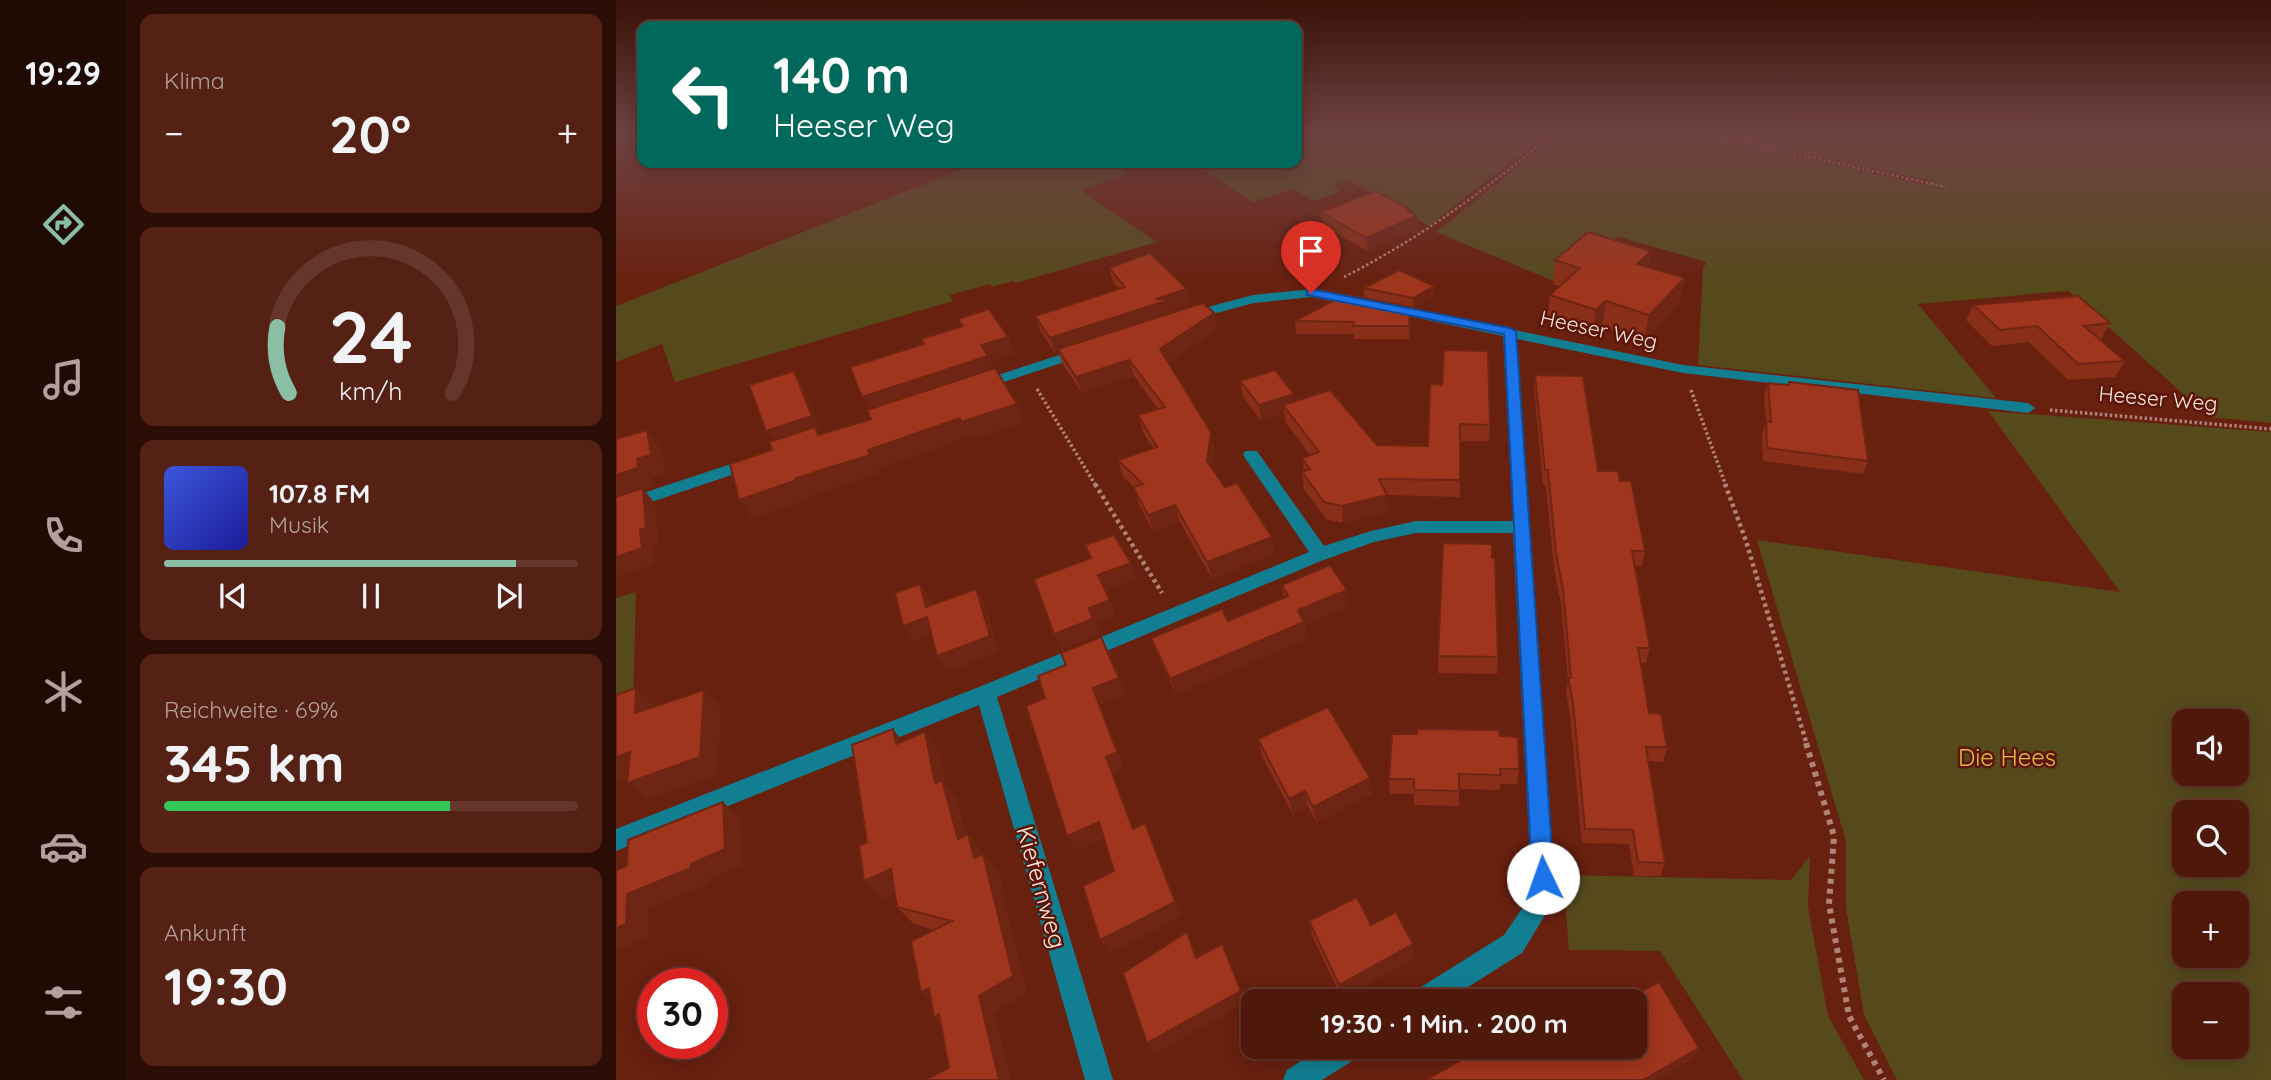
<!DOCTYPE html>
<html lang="de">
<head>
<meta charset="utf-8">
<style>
  :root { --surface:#4e180b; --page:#552114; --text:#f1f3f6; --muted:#b3a09d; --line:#65372c; --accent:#8abfa5 }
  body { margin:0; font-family:Quicksand,sans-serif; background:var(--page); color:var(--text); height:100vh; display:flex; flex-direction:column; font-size:26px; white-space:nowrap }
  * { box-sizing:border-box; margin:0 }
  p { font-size:23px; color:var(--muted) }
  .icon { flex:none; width:38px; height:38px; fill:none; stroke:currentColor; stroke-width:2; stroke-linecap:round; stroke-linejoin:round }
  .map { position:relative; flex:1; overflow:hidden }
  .side { display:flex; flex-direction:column; gap:14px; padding:14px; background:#2b0d06; width:490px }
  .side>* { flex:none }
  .banner { position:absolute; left:21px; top:21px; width:665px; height:147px; border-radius:14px; box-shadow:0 4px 18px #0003,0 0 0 2px var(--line); background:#00695c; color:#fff; overflow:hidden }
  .tools { position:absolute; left:1556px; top:709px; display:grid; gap:14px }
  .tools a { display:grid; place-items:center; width:77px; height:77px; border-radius:14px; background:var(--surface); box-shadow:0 4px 18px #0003,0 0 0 2px var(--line); font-size:35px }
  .speed { position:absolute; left:21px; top:968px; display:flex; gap:14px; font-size:35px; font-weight:700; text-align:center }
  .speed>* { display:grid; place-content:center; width:91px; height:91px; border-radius:50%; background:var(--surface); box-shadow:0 4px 18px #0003,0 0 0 2px var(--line); line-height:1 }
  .speed .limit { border:10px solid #d22; background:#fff; color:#111 }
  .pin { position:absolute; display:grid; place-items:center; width:60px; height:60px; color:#fff; margin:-72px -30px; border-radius:50% 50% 50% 0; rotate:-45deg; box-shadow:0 0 7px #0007 }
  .pin .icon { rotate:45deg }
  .me { position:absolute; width:77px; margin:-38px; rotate:357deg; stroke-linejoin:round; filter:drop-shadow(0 0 5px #0008) }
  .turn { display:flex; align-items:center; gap:24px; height:147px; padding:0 21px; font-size:32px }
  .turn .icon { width:91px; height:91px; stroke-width:2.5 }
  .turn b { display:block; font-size:49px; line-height:60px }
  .big { font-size:52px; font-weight:700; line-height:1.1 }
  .side .card { flex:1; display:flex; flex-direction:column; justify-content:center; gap:10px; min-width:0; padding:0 24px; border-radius:14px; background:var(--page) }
  .side .dial { align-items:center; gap:0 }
  .dial svg { height:182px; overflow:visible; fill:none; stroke:var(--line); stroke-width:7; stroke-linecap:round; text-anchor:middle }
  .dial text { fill:var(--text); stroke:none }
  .song { display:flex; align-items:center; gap:21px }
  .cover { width:84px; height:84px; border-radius:10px; background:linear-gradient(135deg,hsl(230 70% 55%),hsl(240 70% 35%)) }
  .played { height:7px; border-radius:4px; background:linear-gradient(90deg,var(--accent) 85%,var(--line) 85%) }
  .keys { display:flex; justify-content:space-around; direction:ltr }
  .heat { display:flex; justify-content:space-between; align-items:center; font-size:38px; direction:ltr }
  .charge { height:10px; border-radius:5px; background:linear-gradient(90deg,#34c759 69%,var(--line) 0) }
  .trip { position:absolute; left:625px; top:989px; width:406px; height:70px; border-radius:14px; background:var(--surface); box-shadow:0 4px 18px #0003,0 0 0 2px var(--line); font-weight:700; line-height:70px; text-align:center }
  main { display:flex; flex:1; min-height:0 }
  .tab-bar { display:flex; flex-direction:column; width:126px; justify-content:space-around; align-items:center; background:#1f0a04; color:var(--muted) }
  .tab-bar .icon { width:49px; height:49px }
  .tab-bar .selected { color:var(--accent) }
  .tab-bar b { font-size:32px; color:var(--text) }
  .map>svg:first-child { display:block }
</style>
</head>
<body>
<main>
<nav class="tab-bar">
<b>19:29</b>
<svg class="icon selected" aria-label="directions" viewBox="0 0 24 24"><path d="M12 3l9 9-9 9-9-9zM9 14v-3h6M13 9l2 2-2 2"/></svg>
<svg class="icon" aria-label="music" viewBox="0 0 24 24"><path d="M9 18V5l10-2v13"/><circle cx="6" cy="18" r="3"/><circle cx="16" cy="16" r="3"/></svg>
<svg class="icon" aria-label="phone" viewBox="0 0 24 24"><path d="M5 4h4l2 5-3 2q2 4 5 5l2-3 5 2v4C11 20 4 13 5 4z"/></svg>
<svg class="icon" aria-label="climate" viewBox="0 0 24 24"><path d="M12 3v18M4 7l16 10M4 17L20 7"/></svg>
<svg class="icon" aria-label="car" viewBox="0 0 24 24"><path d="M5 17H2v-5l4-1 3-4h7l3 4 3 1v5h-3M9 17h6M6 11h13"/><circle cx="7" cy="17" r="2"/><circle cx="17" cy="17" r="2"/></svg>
<svg class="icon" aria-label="filters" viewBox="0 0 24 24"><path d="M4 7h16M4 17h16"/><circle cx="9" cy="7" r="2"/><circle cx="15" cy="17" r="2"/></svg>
</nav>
<section class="side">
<div class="card"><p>Klima</p>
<div class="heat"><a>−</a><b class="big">20°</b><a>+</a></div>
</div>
<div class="card dial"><svg viewBox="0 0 100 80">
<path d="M14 69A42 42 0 1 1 86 69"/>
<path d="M14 69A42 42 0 0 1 9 40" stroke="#8abfa5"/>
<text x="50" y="56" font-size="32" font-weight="700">24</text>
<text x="50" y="72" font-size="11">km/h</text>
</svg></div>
<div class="card">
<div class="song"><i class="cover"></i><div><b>107.8 FM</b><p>Musik</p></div></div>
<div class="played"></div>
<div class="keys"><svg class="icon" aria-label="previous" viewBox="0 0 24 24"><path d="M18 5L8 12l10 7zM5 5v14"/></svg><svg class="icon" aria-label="pause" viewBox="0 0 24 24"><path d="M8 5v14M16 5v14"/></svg><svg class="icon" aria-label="next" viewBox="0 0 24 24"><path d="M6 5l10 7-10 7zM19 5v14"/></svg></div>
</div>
<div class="card"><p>Reichweite · 69%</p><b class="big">345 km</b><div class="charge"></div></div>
<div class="card"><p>Ankunft</p><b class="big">19:30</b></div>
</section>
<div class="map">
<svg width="1655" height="1080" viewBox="0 0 1655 1080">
  <rect width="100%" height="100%" fill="#68200f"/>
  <path fill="#564a1d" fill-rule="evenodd" d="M 681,133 L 930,133 L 813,226 L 732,180 L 718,186 L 724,191 L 698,201 L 677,189 L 637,202 L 584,168 L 595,164 L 594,163 L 681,163 Z
    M 944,133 L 1078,133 L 1310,185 L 1314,181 L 1095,133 L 1652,133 L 1655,135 L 1655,423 L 1593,417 L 1452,291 L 1302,304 L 1380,398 L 1082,365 L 1087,268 L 1091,262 L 1003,237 L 968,256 L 940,282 L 820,232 Z
    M 362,163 L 503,163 L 512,174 L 465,191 L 541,242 L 399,283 L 397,281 L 376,287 L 374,284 L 334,295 L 337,301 L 59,382 L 46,344 L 0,362 L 0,306 Z
    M 1372,411 L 1655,432 L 1655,1080 L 1281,1080 L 1248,1015 L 1230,908 L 1230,841 L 1141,540 L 1504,592 ZM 1568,721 L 1620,721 L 1620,774 L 1568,774 ZM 1568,812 L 1620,812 L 1620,864 L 1568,864 ZM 1568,903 L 1620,903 L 1620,956 L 1568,956 ZM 1568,994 L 1620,994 L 1620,1046 L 1568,1046 Z
    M 20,592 L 17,706 L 0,713 L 0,598 Z
    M 1194,856 L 1192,907 L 1212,1016 L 1248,1080 L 1127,1080 L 1044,951 L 953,950 L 947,875 L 1175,880 Z"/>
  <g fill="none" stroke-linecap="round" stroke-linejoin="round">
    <path stroke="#b08278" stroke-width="2.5" stroke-dasharray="2.5 2.5" stroke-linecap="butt" d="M 1085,133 L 1330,187
      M 728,277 C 805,238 872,188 938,133"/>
    <path stroke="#b08278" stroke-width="3.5" stroke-dasharray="2.5 2.5" stroke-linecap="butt" d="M 421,389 L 480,486
      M 1075,390 L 1110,486
      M 1434,410 L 1655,429"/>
    <path stroke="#b08278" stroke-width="4.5" stroke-dasharray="3.5 3.5" stroke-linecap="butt" d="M 479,484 L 546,593
      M 1109,484 L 1130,541 L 1191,745"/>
    <path stroke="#b08278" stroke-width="6" stroke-dasharray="5 5" stroke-linecap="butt" d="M 1190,743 L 1218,836 L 1213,904 L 1233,1016 L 1268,1080"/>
    <path fill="#127e92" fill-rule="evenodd" d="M 696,289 L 746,299 L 752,303 L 746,307 L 696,297 L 638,303 L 574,320 L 567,316 L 569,313 L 637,295 Z
      M 773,304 L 1067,365 L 1412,403 L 1419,408 L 1412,413 L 1067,373 L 901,339 L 940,897 L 906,953 L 830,1001 L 793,1001 L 797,992 L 888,935 L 916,894 L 897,533 L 800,533 L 758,542 L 705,561 L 381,697 L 497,1080 L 469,1080 L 363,705 L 0,851 L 0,829 L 363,687 L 693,552 L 627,455 L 629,451 L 641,451 L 708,546 L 755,531 L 800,521 L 897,521 L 887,336 L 768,311 L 768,305 Z
      M 468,347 L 473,348 L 473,354 L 370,388 L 360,388 L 358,385 L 360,382 Z
      M 136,457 L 144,462 L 142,466 L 0,514 L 0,502 Z
      M 708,1046 L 747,1046 L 744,1056 L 706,1080 L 667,1080 L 671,1070 Z"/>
  </g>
  <path fill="#892e18" d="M 795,210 L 795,213 L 801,216 L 802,229 L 751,251 L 706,225 L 705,212 Z
    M 1035,251 L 1032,267 L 1069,278 L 1064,303 L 1028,341 L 986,326 L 977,336 L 931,320 L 934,295 L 943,286 L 937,284 L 939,260 Z
    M 493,268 L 574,303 L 558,308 L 559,312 L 598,313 L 601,329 L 552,362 L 599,449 L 596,468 L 609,487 L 656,537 L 659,554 L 596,579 L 564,522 L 537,532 L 523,504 L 518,487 L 507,476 L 502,460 L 537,448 L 527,432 L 522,415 L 542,409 L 518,376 L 466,393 L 447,365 L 442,352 L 439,353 L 424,330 L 419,316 L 503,289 L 497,282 Z
    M 748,288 L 819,295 L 797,307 L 748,297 Z
    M 1357,305 L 1494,323 L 1485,339 L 1483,339 L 1509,361 L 1499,377 L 1452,380 L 1413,342 L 1376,346 L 1350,320 Z
    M 795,320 L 793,339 L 738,339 L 738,334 L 680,334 L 679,321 Z
    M 919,375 L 982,471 L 1004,481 L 1029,551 L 1026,566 L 1019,566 L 1034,648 L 1030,663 L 1024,663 L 1033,713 L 1051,747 L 1047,762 L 1033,761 L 1049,863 L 1044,876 L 1018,876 L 1013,844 L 966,843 L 954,717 L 950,693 L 952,680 L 945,604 L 938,569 L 930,486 L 927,485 L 918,390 Z
    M 624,381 L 679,401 L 761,445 L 812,446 L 814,384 L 874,425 L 873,441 L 844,441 L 844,497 L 771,495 L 772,512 L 727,523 L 710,519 L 688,489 L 686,472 L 688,472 L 686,458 L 694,455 L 669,422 L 668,413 L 645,421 L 627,396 Z
    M 1173,382 L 1252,461 L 1247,474 L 1147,461 L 1146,434 L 1150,421 L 1148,395 L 1152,383 L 1172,385 Z
    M 666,585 L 732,606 L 689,625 L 691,638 L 560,695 L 541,654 L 535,638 L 612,621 L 668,598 Z
    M 822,656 L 882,657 L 881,674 L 822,673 Z
    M 277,729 L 286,742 L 323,753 L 330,786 L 341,800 L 350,835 L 352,834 L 382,872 L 411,993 L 379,1012 L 333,1068 L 325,1023 L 318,1017 L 315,1001 L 305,992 L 318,930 L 298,924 L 281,907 L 279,893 L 266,899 L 248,881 L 251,842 Z
    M 884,736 L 903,769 L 901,784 L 884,784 L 884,790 L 843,789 L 843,806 L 798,805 L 798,794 L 774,794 L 773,779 Z
    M 642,739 L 756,794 L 701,823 L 692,807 L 677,815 L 646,756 Z
    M 693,921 L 755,925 L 797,959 L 726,999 L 697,937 Z"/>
  <path fill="#6f2514" d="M 795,210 L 796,218 L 801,216 L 802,229 L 751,251 L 750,238 Z
    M 1035,251 L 1031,275 L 1021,264 Z
    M 1069,278 L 1064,303 L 1028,341 L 1033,315 Z
    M 818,286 L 819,295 L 797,307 L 797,298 Z
    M 571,289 L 574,303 L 558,308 L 559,313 L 439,353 L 434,338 L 540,299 Z
    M 990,301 L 986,326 L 977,336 L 980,310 Z
    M 794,308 L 795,320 L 793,339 L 793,326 Z
    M 598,313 L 601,329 L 548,365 L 544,349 Z
    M 392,337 L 399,353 L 374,361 L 379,373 L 255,414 L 246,397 L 365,345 Z
    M 513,360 L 518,376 L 466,393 L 460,377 Z
    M 178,371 L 187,385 L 204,431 L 202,432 L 210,446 L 160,446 L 150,431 Z
    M 678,394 L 680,409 L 667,405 L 668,413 L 645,421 L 643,405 Z
    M 401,404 L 408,423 L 354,440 L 352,437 L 263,469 L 264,473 L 192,497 L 193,499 L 137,519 L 123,500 L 252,450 L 344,418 Z
    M 31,430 L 45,449 L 50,474 L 36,478 L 37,487 L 28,490 L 39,503 L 43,543 L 37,545 L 39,564 L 0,577 L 0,557 L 24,530 L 0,493 L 0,475 L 21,459 Z
    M 595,432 L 599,449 L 594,477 L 591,461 Z
    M 771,495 L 772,512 L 727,523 L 726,506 Z
    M 559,505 L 564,522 L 537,532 L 532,515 Z
    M 656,537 L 659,554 L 596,579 L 591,562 Z
    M 515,563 L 521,579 L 489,591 L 482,575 Z
    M 304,584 L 314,600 L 320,624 L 310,607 Z
    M 360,589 L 369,605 L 383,652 L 331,672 L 321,656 Z
    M 731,590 L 732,606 L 689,625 L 691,638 L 560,695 L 554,679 L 682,610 Z
    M 494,600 L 500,616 L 480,624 L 484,635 L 446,650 L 438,634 L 473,608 Z
    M 311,617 L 321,633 L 297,642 L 287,626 Z
    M 503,678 L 510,694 L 485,705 L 508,768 L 497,773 L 524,844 L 517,829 L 490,757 L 477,688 Z
    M 20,688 L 38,705 L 37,731 L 19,713 Z
    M 88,690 L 105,708 L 102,774 L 31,799 L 11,783 Z
    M 277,729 L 292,749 L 280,744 Z
    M 309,732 L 323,753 L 330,786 L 341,800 L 357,858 L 342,839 L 319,783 Z
    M 14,752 L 34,769 L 0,782 L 0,757 Z
    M 754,778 L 756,794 L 701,823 L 697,807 Z
    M 689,791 L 692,807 L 677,815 L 673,799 Z
    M 107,802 L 124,817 L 127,864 L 94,879 L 94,883 L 32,909 L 32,938 L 0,951 L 0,928 L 11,894 L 75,864 Z
    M 483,822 L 491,837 L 460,851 L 451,836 Z
    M 529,823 L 536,838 L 566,916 L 493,954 L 484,940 Z
    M 352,834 L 367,853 L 373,876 L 358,858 Z
    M 367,854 L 382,872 L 411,993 L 379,1012 L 395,1080 L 383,1080 L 363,996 Z
    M 275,869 L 292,887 L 266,899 L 248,881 Z
    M 606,944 L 630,1003 L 539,1054 L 531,1043 Z
    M 797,944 L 797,959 L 726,999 L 723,985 Z
    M 313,988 L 323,1008 L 305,992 Z
    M 323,1014 L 335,1032 L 318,1017 Z
    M 1083,1048 L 1076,1060 L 1041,1080 L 1027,1080 Z"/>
  <path fill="#9f351c" stroke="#6f2514" stroke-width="2" d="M 760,191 L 795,210 L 792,211 L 801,216 L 750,238 L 705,212 Z
    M 972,232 L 1035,251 L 1021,264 L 1069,278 L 1033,315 L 990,301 L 980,310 L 934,295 L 964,268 L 939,260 Z
    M 534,253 L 571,289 L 540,299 L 556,299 L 434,338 L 419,316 L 509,287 L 493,268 Z
    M 783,270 L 818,286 L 797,298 L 748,288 Z
    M 729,294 L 794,308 L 793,326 L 737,326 L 738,322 L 679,321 Z
    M 1462,296 L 1494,323 L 1468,326 L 1509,361 L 1462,364 L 1421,326 L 1384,330 L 1357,305 Z
    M 587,303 L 598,313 L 544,349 L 595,432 L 591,461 L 609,487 L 621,483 L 656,537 L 591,562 L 559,505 L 532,515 L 517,487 L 527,484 L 502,460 L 541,447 L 522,415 L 549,407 L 513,360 L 460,377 L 442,349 Z
    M 373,309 L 392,337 L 365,345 L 372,356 L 246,397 L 234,367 L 308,344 L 305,339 L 347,326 L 342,319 Z
    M 828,350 L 872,351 L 874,425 L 844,424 L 844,480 L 763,479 L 771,495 L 726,506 L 708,502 L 686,472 L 694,469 L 686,458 L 703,452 L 667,405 L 714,390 L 761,445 L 812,446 L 814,384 L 826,385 Z
    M 379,368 L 401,404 L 345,422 L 344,418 L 252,450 L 254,455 L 180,478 L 181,480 L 123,500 L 114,464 L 156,450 L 153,442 L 199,427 L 202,435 L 255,419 L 251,410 Z
    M 659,370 L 678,394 L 643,405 L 624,381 Z
    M 178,371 L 196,416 L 150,431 L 133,385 Z
    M 919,375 L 967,376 L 982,471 L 1002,471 L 1004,481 L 1015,481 L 1029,551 L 1016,551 L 1034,648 L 1022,648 L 1033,713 L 1045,714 L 1051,747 L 1030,747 L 1049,863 L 1022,862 L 1017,830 L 969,829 L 957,702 L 952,678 L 955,678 L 947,589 L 940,554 L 932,470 L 929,470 Z
    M 1173,382 L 1242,390 L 1252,461 L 1151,448 L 1150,421 L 1155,422 L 1152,383 L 1173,385 Z
    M 31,430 L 35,455 L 21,459 L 22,468 L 0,475 L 0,439 Z
    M 27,488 L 30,528 L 24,530 L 26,548 L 0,557 L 0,497 Z
    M 498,535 L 515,563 L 482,575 L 494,600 L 473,608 L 477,619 L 438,634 L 418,579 L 475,558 L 469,545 Z
    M 827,543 L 876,544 L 876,558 L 879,558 L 882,657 L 822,656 Z
    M 714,565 L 731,590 L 682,610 L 688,622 L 554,679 L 535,638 L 606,609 L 612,621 L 672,596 L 666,585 Z
    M 304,584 L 310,607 L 360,589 L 374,636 L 321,656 L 311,617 L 287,626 L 279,593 Z
    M 485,637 L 503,678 L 477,688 L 501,752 L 490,757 L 517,829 L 529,823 L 559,902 L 484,940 L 467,886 L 498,871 L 483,822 L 451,836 L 410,706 L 429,698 L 422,676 L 450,665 L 445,653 Z
    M 20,688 L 19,713 L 88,690 L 84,757 L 11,783 L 14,752 L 0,757 L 0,695 Z
    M 712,707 L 754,778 L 697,807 L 689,791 L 673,799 L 642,739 Z
    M 277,729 L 280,744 L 309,732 L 319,783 L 326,780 L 342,839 L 352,834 L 358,858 L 367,854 L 397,976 L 363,996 L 383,1080 L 309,1080 L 333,1068 L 323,1014 L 318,1017 L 313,988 L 305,992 L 295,941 L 336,921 L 281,907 L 275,869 L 248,881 L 243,845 L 251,842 L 236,745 Z
    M 801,729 L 883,730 L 884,736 L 902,737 L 903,769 L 884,769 L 885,775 L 843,774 L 843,791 L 798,790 L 798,779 L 773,779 L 776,734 L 801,734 Z
    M 107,802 L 109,849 L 75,864 L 75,868 L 11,894 L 10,924 L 0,928 L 0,870 L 11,866 L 12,840 Z
    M 741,897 L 755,925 L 780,912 L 797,944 L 723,985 L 693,921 Z
    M 571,932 L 580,958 L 606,944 L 625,991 L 531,1043 L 507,973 Z
    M 1043,982 L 1083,1048 L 1027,1080 L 810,1080 L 870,1046 L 895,1046 L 900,1059 L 923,1046 L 1018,1046 L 1018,1001 L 1007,1001 Z"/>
  <linearGradient id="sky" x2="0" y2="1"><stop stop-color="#391208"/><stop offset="0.47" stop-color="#6f4242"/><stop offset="1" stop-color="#6f4242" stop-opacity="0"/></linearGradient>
  <rect width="1655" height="284" fill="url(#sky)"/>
  <path fill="#1a73e8" stroke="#114b97" stroke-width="2" d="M 695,289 L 894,328 L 900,331 L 938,878 L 935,885 L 927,888 L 920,885 L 916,878 L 888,334 L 691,295 L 691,290 Z"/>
  <g text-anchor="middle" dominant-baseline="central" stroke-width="5" stroke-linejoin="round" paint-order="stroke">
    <g font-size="21" fill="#fbe8e4" stroke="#5c1403">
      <text transform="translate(983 329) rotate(12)">Heeser Weg</text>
      <text transform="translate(1542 398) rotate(5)">Heeser Weg</text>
    </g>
    <g font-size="24" fill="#ddbe45" stroke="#5c1403">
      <text x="1391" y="757">Die Hees</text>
    </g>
    <g font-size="24" fill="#fbe8e4" stroke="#5c1403">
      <text transform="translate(426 887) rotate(74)">Kiefernweg</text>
    </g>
  </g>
</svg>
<div class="tools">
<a><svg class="icon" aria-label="sound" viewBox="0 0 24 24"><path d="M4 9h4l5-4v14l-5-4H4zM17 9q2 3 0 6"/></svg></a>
<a><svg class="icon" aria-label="search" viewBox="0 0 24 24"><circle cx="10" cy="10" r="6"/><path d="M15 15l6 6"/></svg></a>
<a>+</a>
<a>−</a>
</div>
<div class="speed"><div class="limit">30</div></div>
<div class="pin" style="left:695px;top:293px;background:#d93025"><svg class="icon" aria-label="arrive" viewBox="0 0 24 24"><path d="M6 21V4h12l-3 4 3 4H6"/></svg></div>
<svg class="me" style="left:927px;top:878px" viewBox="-20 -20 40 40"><circle r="19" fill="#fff"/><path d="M0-13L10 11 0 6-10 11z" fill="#1a73e8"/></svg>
<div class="trip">19:30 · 1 Min. · 200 m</div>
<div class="banner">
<div class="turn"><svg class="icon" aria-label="left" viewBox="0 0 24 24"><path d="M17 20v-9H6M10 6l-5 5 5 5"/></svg><div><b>140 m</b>Heeser Weg</div></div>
</div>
</div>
</main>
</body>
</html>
